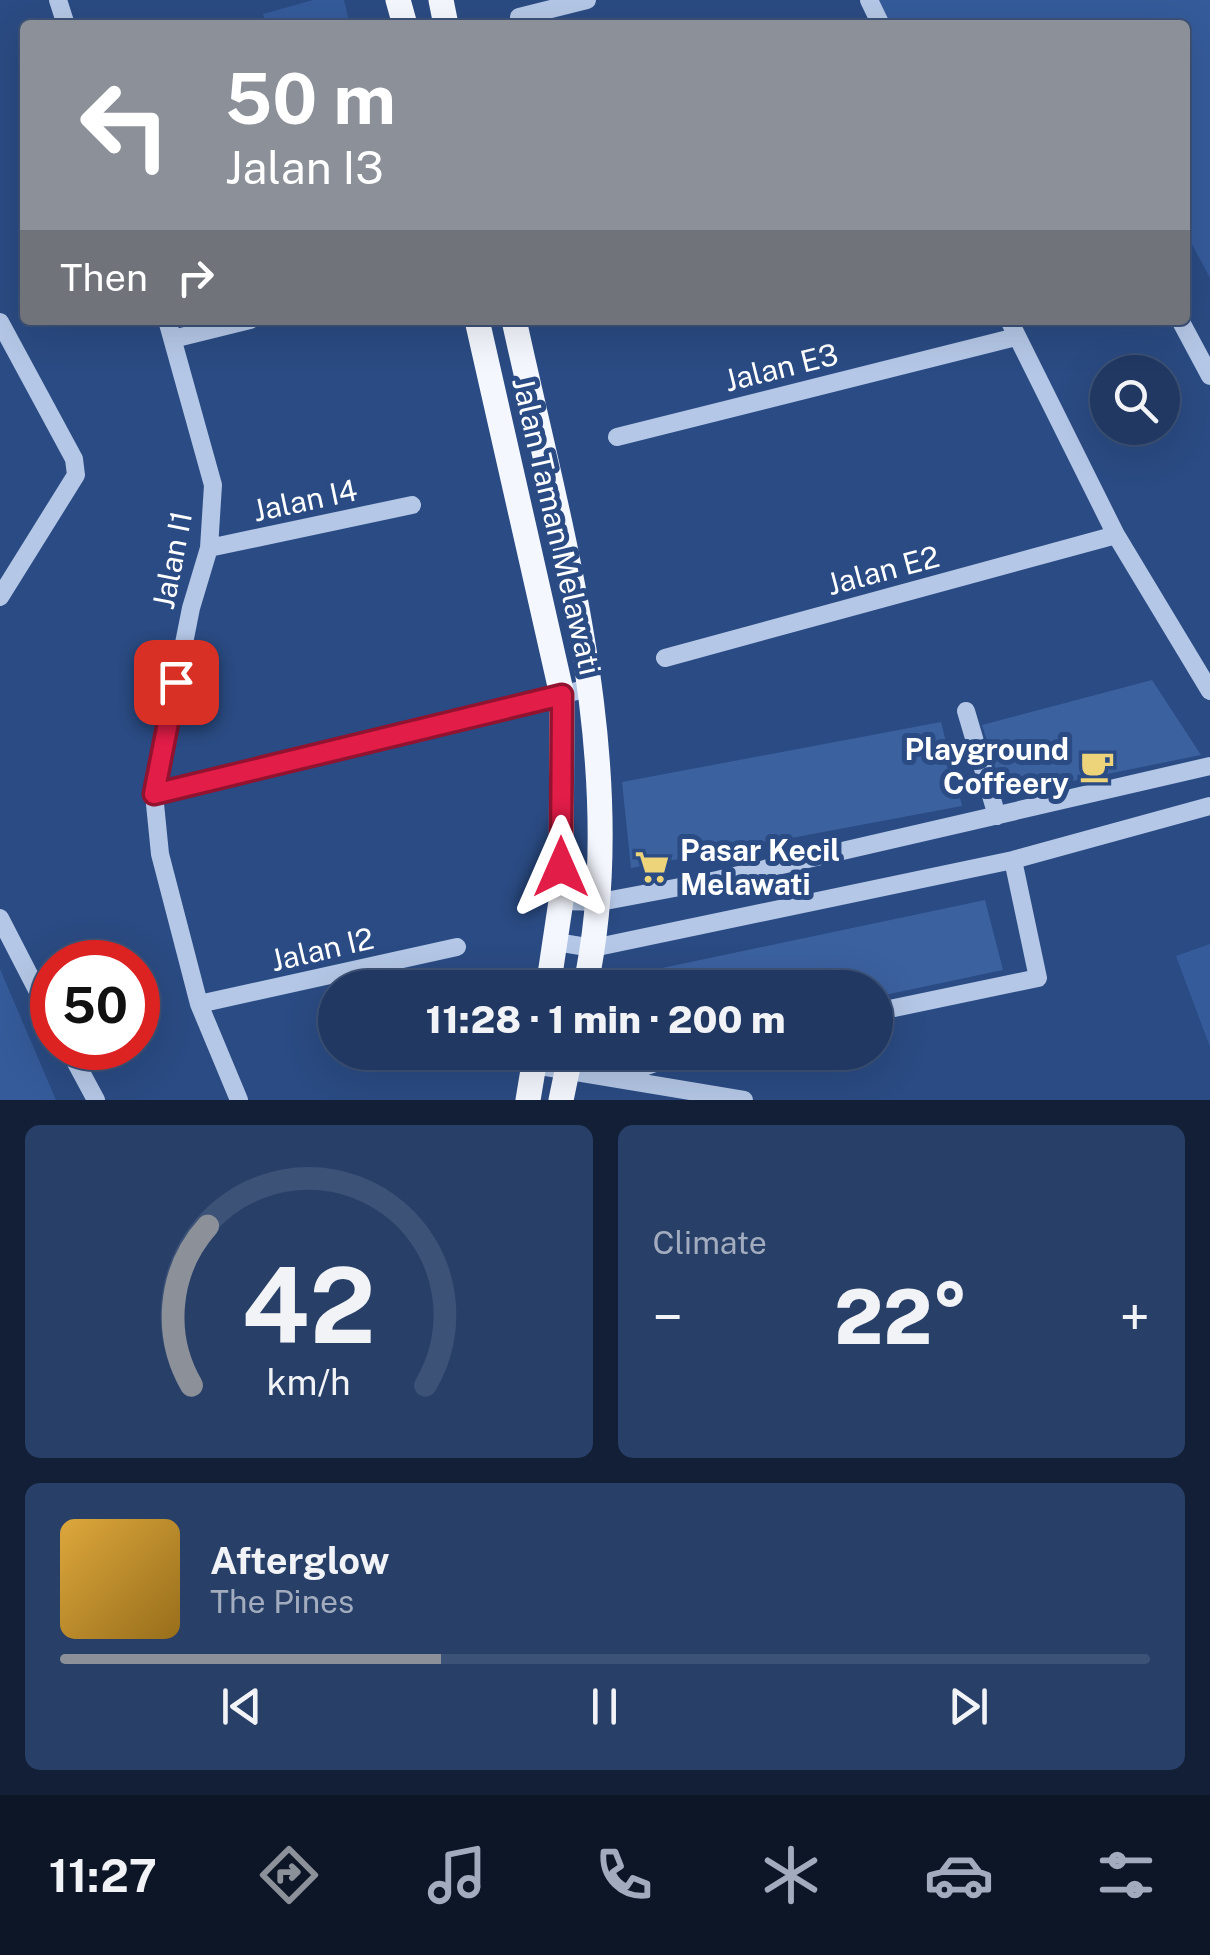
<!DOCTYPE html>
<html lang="en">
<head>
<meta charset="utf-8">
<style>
  :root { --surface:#203862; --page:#283f68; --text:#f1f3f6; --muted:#a2acbe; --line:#3d5277; --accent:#8c9099 }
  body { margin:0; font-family:"Public Sans",sans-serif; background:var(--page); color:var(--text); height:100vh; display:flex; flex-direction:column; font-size:38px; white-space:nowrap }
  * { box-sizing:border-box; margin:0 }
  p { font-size:32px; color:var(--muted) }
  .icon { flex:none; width:55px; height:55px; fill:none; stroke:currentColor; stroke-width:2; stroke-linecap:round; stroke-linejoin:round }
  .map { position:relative; height:1100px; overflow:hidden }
  .drawer { display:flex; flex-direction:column; gap:25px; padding:25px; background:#121f36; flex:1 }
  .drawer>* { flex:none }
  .banner { position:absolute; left:20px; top:20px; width:1170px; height:305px; border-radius:10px; box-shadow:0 10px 40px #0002,0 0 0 2px var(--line); background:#8c9099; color:#fff; overflow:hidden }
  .controls { position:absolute; left:1090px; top:355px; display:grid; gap:20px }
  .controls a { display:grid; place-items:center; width:90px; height:90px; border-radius:50%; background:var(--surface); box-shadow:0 10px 40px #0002,0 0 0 2px var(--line); font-size:50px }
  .speed { position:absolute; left:30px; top:940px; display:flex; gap:20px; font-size:50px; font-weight:700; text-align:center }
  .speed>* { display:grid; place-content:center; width:130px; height:130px; border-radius:50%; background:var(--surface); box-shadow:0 10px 40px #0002,0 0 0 2px var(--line); line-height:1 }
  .speed .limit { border:15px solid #d22; background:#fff; color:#111 }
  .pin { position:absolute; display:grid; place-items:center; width:85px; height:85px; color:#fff; margin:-42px; border-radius:20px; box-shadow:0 5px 15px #0006 }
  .me { position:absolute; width:110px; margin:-55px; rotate:0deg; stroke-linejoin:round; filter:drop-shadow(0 0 8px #0008) }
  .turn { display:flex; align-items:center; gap:35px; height:210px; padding:0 40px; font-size:45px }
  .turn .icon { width:130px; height:130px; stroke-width:2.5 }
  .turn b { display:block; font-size:70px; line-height:85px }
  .then { display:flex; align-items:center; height:95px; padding:0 40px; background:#0003; gap:20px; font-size:38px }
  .big { font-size:75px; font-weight:800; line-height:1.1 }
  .drawer .widget { flex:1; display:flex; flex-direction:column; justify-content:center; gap:15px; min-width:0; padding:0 35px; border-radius:15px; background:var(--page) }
  .drawer .dial { align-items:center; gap:0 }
  .dial svg { height:260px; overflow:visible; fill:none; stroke:var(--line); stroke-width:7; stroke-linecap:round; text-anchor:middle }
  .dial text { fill:var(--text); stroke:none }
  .song { display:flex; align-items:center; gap:30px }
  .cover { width:120px; height:120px; border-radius:15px; background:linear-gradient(135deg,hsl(40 70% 55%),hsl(40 70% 35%)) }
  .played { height:10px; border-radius:5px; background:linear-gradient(90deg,var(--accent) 35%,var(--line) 35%) }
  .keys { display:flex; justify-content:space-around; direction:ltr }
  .heat { display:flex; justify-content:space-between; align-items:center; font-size:55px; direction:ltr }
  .drawer .tiles { flex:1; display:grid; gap:25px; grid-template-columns:1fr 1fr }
  .widget:last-child { grid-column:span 2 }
  .trip { position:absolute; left:318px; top:970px; width:575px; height:100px; border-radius:50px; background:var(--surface); box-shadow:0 10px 40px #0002,0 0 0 2px var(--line); font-weight:800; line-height:100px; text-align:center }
  .tab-bar { display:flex; height:160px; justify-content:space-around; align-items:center; background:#0d1627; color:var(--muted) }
  .tab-bar .icon { width:70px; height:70px }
  .tab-bar .on { color:var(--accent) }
  .tab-bar b { font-size:45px; color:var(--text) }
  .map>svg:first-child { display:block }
</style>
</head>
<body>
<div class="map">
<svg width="1210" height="1100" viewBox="0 0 1210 1100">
  <rect width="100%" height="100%" fill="#2a4b83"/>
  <path fill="#355b9a" d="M 313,0 L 344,0 L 350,25 L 266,25 L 263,14 Z
    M 871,0 L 1210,0 L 1210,278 L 1185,231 L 1185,25 L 884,25 Z
    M 1210,944 L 1210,1047 L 1176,956 Z
    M 0,969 L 56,1100 L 0,1100 Z"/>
  <path fill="#3b619f" d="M 1152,680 L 1201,755 L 1004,795 L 982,725 Z
    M 941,722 L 962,806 L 631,868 L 622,782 Z
    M 985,900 L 1003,970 L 875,997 L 875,988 L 613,988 L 615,978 Z"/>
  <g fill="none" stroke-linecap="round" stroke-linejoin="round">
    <path stroke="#b4c7e6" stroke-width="18" d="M 58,0 L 66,25
      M 869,0 L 881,25
      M 519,17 L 587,0
      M 167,320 L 213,485 L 209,548 L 191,608 L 154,794 L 160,854 L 199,1004 L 239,1100
      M 1009,320 L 1116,535 L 1210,691
      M 1180,320 L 1210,376
      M 0,322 L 74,459 L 76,475 L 0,597
      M 173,339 L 250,320
      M 617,437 L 1016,337
      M 209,548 L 412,505
      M 665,658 L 1116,535
      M 966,711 L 997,816
      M 154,794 L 589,688
      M 561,901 L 600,902 L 717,880 L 1210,766
      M 0,918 L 52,1019
      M 556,942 L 593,948 L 1013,860 L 1210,806
      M 199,1004 L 457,947
      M 875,1012 L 1038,978 L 1013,860
      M 68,1048 L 96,1100
      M 534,1065 L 744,1100
      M 614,1078 L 685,1052"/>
    <path stroke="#f4f7fe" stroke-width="25" d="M 398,0 L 405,25
      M 441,0 L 446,25
      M 477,320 L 562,695 L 561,901 L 548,988
      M 514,320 C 560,531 632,772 585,988
      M 528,1100 L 536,1052
      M 561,1100 L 571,1052"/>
  </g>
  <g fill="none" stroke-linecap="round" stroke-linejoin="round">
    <g stroke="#92132f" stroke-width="25">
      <path id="route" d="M 176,682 L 154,794 L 562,695 L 561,867"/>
    </g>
    <use href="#route" stroke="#e11d48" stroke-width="18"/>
  </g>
  <defs>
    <g id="cafe-bare" transform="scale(2.7)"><path d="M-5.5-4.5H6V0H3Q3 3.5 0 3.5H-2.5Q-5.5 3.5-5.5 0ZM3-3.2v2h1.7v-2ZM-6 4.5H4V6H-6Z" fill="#edd47b" stroke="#2a4b83" stroke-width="2.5" paint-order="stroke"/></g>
    <g id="supermarket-bare" transform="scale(2.7)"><path d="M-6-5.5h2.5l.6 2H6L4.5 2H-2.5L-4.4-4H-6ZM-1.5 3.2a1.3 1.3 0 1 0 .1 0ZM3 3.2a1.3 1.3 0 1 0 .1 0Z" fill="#edd47b" stroke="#2a4b83" stroke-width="2.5" paint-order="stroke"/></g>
  </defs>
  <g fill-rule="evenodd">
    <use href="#cafe-bare" x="1097" y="766"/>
    <use href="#supermarket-bare" x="652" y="867"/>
  </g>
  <g text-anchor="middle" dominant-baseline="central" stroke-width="10" stroke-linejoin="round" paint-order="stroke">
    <g font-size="30" fill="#fff" stroke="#2a4b83">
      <text transform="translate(781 367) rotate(-14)">Jalan E3</text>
      <text transform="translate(305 500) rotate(-12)">Jalan I4</text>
      <text transform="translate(557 526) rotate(77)">Jalan Taman Melawati</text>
      <text transform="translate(172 560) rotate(-79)">Jalan I1</text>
      <text transform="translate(883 570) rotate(-15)">Jalan E2</text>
      <text transform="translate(322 949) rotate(-13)">Jalan I2</text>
    </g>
    <g font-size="30" font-weight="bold" fill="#fff" stroke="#2a4b83" text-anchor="end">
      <text x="1069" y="749">Playground<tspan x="1069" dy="34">Coffeery</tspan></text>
      <text x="680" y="850" text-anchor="start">Pasar Kecil<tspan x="680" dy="34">Melawati</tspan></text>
    </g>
  </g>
</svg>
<div class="controls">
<a><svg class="icon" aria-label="search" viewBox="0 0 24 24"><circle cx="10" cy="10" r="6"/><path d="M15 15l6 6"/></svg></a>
</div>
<div class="speed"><div class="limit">50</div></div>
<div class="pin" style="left:176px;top:682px;background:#d93025"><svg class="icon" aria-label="arrive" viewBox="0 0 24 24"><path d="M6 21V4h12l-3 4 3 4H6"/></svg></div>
<svg class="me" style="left:561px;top:867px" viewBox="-20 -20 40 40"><path d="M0-17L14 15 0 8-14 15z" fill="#e11d48" stroke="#fff" stroke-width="4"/></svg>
<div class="trip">11:28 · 1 min · 200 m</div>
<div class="banner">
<div class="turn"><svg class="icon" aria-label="left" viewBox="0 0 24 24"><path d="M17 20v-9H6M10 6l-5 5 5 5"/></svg><div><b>50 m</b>Jalan I3</div></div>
<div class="then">Then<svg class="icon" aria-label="right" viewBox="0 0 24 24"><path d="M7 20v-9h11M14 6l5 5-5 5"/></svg></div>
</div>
</div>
<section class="drawer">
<div class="tiles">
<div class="widget dial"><svg viewBox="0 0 100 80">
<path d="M14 69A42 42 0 1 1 86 69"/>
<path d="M14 69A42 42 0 0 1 19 20" stroke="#8c9099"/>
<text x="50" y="56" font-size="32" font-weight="700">42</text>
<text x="50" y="72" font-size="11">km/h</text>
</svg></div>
<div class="widget"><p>Climate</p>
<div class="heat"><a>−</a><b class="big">22°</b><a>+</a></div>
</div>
<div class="widget">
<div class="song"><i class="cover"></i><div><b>Afterglow</b><p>The Pines</p></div></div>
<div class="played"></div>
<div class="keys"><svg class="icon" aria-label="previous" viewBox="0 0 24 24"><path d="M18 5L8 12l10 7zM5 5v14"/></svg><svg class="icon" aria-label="pause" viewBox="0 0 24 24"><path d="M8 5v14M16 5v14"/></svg><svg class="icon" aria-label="next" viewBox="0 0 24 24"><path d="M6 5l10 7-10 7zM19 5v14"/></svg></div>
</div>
</div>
</section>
<nav class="tab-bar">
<b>11:27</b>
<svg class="icon on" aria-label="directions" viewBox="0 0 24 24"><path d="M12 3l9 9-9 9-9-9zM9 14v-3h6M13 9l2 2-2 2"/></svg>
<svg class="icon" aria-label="music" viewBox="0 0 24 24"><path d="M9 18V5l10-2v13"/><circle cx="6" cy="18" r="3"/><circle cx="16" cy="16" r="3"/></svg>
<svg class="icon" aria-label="phone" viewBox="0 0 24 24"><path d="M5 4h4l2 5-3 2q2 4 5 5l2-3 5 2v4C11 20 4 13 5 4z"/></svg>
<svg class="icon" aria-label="climate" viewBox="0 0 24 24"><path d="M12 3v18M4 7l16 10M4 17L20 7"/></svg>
<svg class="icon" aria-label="car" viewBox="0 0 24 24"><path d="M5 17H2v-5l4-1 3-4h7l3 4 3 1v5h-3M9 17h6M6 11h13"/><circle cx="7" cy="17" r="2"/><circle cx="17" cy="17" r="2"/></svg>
<svg class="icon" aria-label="filters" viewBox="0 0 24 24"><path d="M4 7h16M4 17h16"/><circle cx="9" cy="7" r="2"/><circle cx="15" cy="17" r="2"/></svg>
</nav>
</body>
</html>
